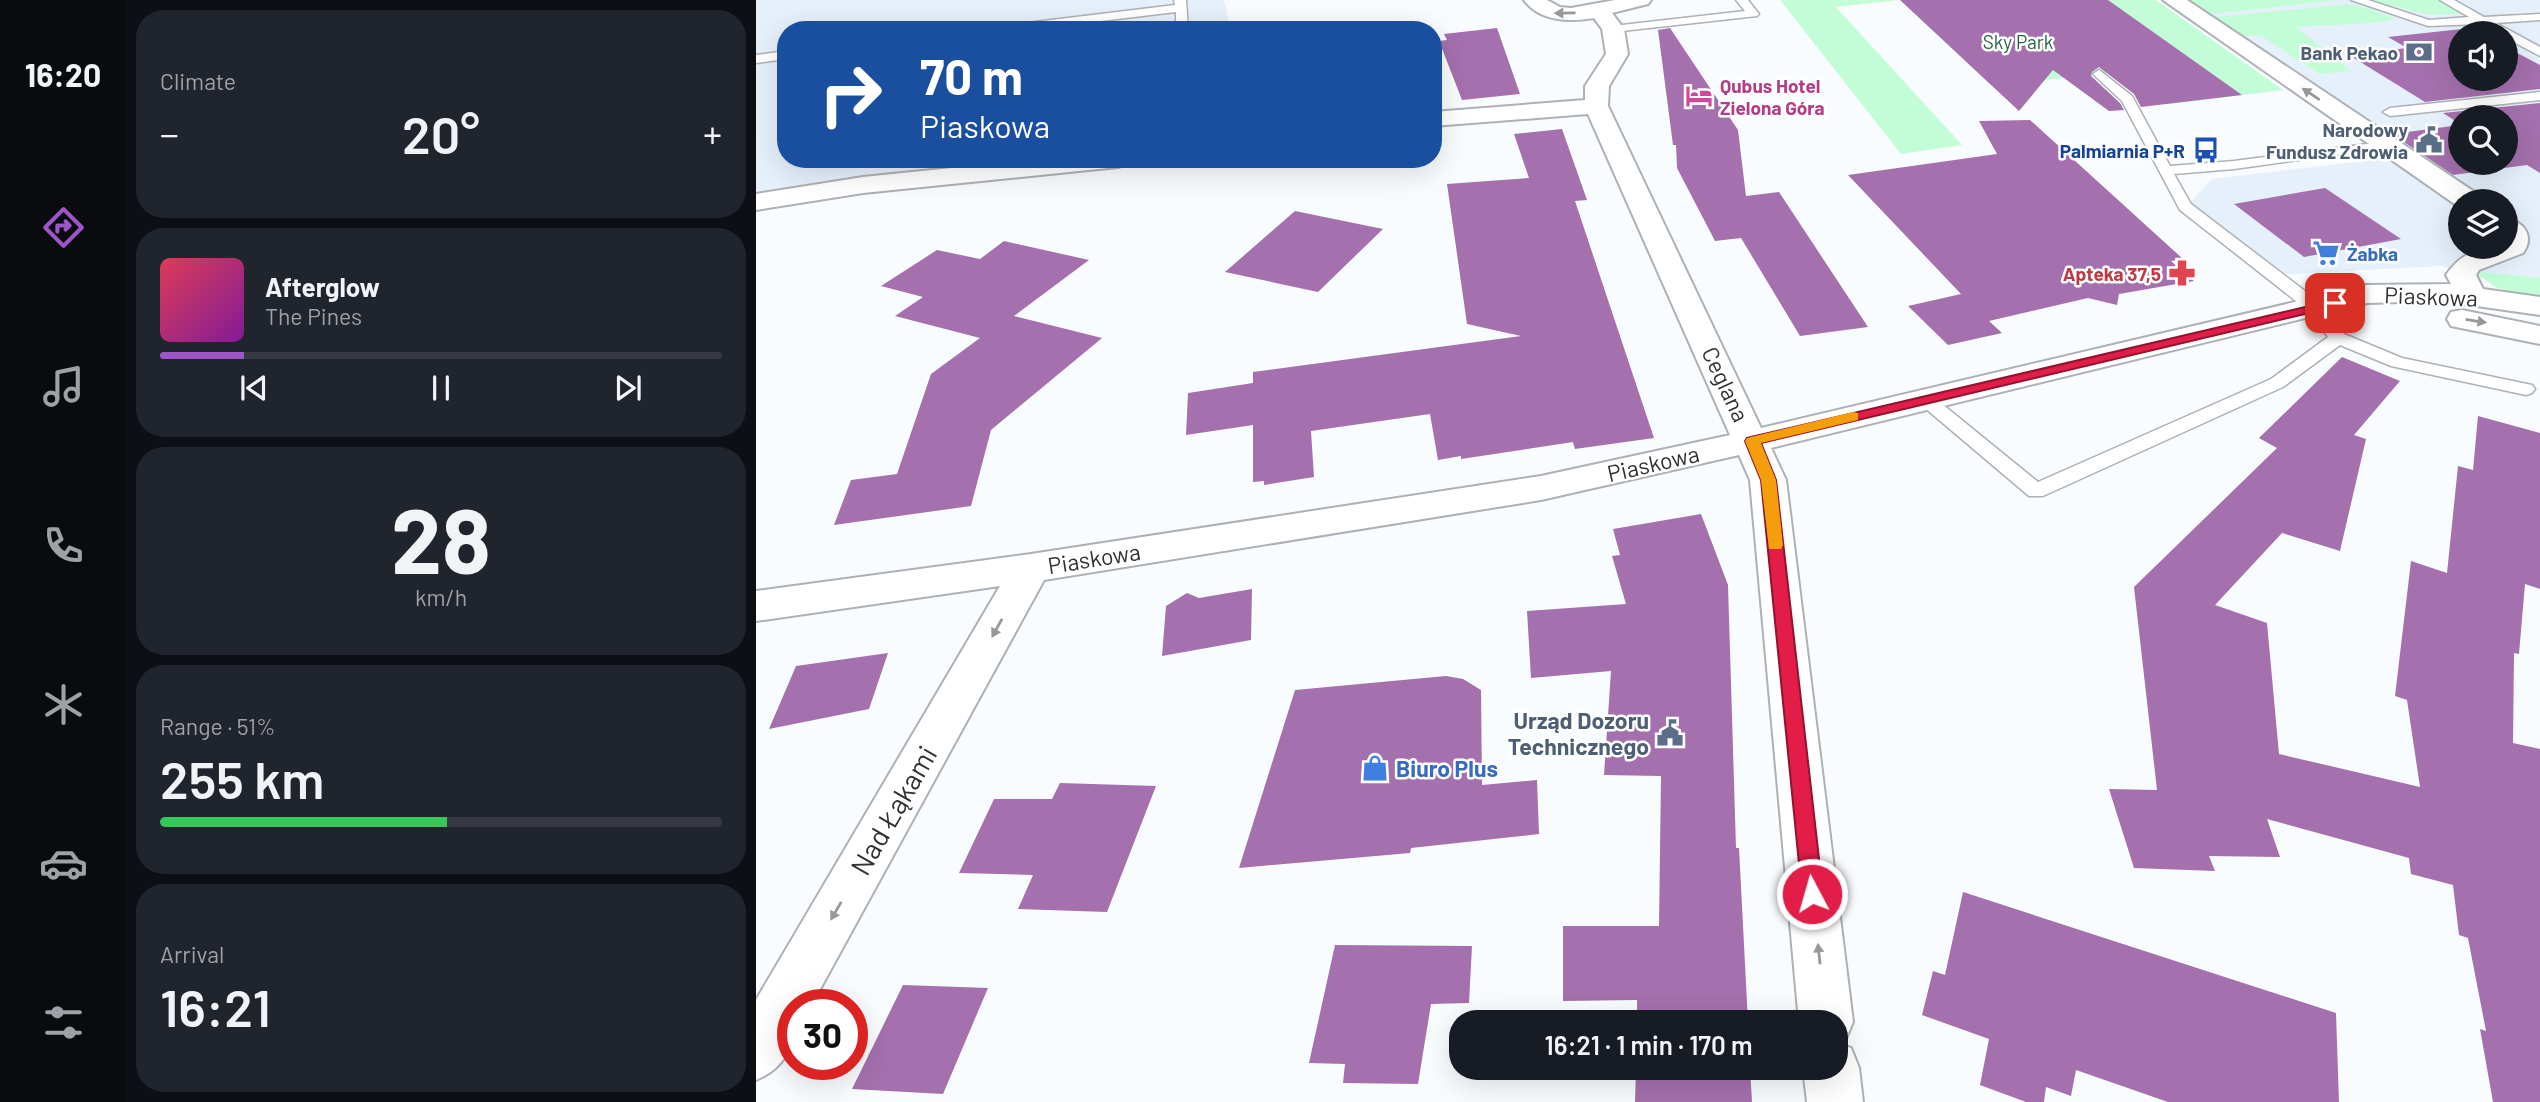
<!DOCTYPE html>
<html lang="en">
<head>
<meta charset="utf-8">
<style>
  :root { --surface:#171b24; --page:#20242c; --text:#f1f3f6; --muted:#9ea1a6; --line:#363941; --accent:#9e55c8 }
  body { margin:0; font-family:Barlow,sans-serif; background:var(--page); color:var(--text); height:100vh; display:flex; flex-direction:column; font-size:26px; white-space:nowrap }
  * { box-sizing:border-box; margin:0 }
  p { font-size:23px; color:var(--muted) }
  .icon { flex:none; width:38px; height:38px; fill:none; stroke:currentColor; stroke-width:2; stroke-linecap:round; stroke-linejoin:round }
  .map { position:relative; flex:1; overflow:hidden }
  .drawer { display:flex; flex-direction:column; gap:10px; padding:10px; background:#0d0f14; width:630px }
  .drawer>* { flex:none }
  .guide { position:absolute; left:21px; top:21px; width:665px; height:147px; border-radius:28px; box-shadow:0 7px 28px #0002; background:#1a4fa0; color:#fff; overflow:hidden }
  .controls { position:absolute; left:1692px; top:21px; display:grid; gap:14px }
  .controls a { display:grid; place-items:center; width:70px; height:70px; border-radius:50%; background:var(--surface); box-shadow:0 7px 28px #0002; font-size:35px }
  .speed { position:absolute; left:21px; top:989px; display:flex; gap:14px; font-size:35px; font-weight:700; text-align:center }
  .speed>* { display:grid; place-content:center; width:91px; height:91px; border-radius:50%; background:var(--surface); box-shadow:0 7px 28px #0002; line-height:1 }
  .speed .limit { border:10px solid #d22; background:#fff; color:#111 }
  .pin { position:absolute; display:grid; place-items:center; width:60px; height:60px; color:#fff; margin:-30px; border-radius:14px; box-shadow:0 4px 10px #0006 }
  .me { position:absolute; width:77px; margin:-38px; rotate:354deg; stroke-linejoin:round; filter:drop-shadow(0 0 5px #0008) }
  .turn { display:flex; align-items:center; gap:24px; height:147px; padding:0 28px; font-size:32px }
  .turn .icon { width:91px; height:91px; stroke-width:2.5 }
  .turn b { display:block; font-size:49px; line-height:60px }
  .big { font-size:52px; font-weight:600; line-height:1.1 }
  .drawer .card { flex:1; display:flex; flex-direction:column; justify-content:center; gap:10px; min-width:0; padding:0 24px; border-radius:28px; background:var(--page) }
  .drawer .dial { align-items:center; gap:0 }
  .dial b { font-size:91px; line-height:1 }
  .song { display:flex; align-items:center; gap:21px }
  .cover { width:84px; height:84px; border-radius:10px; background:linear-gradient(135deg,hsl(350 70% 55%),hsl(290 70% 35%)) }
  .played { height:7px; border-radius:4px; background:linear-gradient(90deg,var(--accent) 15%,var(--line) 15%) }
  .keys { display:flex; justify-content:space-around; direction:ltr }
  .heat { display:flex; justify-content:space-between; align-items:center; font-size:38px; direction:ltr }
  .charge { height:10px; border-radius:5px; background:linear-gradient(90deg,#34c759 51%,var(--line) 0) }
  .trip { position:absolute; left:693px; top:1010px; width:399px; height:70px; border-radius:28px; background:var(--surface); box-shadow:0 7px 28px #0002; font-weight:600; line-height:70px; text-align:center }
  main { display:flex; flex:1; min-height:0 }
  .tab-bar { display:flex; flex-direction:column; width:126px; justify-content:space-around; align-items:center; background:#090b0e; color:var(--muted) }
  .tab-bar .icon { width:49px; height:49px }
  .tab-bar .current { color:var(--accent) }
  .tab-bar b { font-size:32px; color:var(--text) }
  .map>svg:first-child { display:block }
</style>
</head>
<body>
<main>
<nav class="tab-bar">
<b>16:20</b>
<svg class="icon current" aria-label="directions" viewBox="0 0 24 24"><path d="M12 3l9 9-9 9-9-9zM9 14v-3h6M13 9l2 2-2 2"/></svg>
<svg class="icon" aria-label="music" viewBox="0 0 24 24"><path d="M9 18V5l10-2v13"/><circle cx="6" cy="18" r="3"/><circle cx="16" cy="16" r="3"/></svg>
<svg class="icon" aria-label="phone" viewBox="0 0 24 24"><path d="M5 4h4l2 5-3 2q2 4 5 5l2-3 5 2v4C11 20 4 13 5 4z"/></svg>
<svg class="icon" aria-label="climate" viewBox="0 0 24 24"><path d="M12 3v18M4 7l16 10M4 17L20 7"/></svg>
<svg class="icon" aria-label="car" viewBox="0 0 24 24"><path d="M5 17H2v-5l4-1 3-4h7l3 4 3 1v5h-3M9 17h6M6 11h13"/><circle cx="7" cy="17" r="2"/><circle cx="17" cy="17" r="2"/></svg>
<svg class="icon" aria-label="filters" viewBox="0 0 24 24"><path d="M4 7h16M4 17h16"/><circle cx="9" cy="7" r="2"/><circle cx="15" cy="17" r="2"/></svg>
</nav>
<section class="drawer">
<div class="card"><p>Climate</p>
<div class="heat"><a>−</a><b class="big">20°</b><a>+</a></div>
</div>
<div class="card">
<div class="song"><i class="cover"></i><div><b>Afterglow</b><p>The Pines</p></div></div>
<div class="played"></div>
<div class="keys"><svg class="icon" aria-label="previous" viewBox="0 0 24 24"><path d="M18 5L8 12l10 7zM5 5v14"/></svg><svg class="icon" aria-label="pause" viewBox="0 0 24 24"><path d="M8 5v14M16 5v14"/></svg><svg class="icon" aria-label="next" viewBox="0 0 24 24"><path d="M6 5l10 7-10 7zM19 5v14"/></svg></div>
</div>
<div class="card dial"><b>28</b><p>km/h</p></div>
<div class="card"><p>Range · 51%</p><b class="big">255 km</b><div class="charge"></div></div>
<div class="card"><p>Arrival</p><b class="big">16:21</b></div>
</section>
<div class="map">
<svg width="1784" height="1102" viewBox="0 0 1784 1102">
  <rect width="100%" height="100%" fill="#f9fcfe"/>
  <path fill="#e6f0fb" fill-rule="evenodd" d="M 0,0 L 468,0 L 475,30 L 30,30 L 30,159 L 279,159 L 112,178 L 0,195 Z
    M 1417,0 L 1784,0 L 1784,295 L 1686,266 L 1518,275 L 1429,208 L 1456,179 L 1648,156 ZM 1704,33 L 1750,33 L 1750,79 L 1704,79 ZM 1704,117 L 1750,117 L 1750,163 L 1704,163 ZM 1704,201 L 1750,201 L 1750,247 L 1704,247 Z"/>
  <path fill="#c3fdd8" d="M 1024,0 L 1143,0 L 1080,7 L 1206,145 L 1145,154 Z
    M 1144,0 L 1400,0 L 1527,90 L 1414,104 L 1370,71 L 1236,86 Z
    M 1425,0 L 1583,0 L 1447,15 Z
    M 1612,0 L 1682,0 L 1706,14 L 1674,15 Z
    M 1593,4 L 1611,8 L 1640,19 C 1608,26 1574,24 1540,27 L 1595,71 L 1563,74 L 1504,35 L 1480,37 L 1451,18 Z
    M 1724,272 L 1784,278 L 1784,299 L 1741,288 L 1721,274 Z"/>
  <path fill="#a470ad" d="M 1144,0 L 1352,0 L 1486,95 L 1385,107 L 1378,94 L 1343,67 L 1336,72 L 1335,76 L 1364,103 L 1368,110 L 1353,111 L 1297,70 L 1263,111 Z
    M 741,28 L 764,94 L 706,100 L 683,41 L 691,40 L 688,34 Z
    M 914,28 L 982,130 L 990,196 L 1023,192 L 1112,327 L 1044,336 L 985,238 L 959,241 L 921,168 L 920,145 L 917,145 L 902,30 Z
    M 1715,28 L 1724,33 L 1704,33 L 1704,79 L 1750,79 L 1750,47 L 1784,65 L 1784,89 L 1669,102 L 1593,55 L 1651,48 L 1632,37 Z
    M 1784,103 L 1784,173 L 1771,165 L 1697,175 L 1636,134 L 1704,125 L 1704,163 L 1750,163 L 1750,117 L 1704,117 L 1704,124 L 1687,113 Z
    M 1274,120 L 1427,259 L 1415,261 L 1438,281 L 1363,294 L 1361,305 L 1332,298 L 1233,321 L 1246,333 L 1192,345 L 1152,306 L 1205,294 L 1092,175 L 1241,154 L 1223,121 Z
    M 806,129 L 831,200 L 819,201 L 898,438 L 819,449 L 817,442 L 705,459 L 705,456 L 682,460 L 674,414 L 555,431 L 558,477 L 508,485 L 508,481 L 497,482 L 497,425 L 430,435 L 432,393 L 497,383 L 497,372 L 765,336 L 711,324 L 691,184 L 773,178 L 758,134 Z
    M 1569,188 L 1645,239 L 1548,257 L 1478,204 Z
    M 539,211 L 627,229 L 562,292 L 469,272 Z
    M 248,241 L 333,260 L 258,316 L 346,338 L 235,430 L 215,506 L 78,525 L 95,480 L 141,474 L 175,374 L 224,338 L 139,316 L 167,297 L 125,286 L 181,250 L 224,259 Z
    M 1586,357 L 1644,381 L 1598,435 L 1610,439 L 1584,551 L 1526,533 L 1459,605 L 1511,623 L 1523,754 L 1664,787 L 1651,700 L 1639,696 L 1655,561 L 1691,573 L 1702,466 L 1717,470 L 1722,416 L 1784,433 L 1784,589 L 1769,584 L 1763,654 L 1758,653 L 1757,743 L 1784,749 L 1784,1102 L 1737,1102 L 1724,1029 L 1730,1031 L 1712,938 L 1703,935 L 1697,885 L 1655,874 L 1653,858 L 1511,819 L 1524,857 L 1453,856 L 1459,871 L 1378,868 L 1353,789 L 1401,790 L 1378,587 L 1521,448 L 1503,438 Z
    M 945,514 L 972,585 L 980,848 L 983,848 L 992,1022 L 881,1022 L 881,1000 L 807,1001 L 807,926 L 903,926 L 905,776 L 848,775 L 855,671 L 775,678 L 771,611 L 870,604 L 856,556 L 864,555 L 857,529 Z
    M 496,589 L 495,640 L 406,656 L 410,606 L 431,593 L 443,598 Z
    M 132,653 L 113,709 L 13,729 L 40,666 Z
    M 690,676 L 707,679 L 725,690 L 726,785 L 781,780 L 783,834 L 655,848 L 654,853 L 483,868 L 539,690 Z
    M 304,783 L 400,786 L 351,912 L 262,909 L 277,875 L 203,873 L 238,799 L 296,799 Z
    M 1207,892 L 1580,1013 L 1583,1102 L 1412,1102 L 1320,1070 L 1315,1096 L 1290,1087 L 1288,1102 L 1270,1102 L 1224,1085 L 1233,1039 L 1166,1015 L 1177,971 L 1189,975 Z
    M 579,945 L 716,946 L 713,1003 L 675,1004 L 662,1084 L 587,1083 L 589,1064 L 553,1063 Z
    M 147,985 L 232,988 L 187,1094 L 96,1089 Z
    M 880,1068 L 994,1068 L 996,1102 L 879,1102 Z"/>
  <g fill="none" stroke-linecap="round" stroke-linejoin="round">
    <g stroke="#adb1b5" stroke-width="3">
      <path id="service" d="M 418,0 L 430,0 L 432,30 L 420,30 L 420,12 L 269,30 L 231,30 L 237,27 L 419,5 Z
        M 980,0 L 992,0 L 1003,14 L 1001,16 L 857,32 L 851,29 L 857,26 L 989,11 Z
        M 1595,0 L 1612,0 L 1673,20 L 1713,17 L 1684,0 L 1698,0 L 1728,17 L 1784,14 L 1784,20 L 1740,23 L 1784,47 L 1784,56 L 1750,38 L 1750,33 L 1742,33 L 1724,24 L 1672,26 Z
        M 30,51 L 30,59 L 0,63 L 0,55 Z
        M 1343,70 L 1376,96 L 1414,166 L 1478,161 L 1634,141 L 1634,147 L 1629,148 L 1478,169 L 1418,174 L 1435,204 L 1566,304 L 1588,334 L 1646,358 L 1776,385 L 1779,389 L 1776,393 L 1770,395 L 1635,366 L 1584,345 L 1527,387 L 1287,496 L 1273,496 L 1163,403 L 1160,399 L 1163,395 L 1175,395 L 1282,482 L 1515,379 L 1572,337 L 1554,312 L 1424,210 L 1366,101 L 1337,74 Z
        M 1784,92 L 1784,100 L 1634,116 L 1627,112 L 1634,108 Z"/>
    </g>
    <g stroke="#adb1b5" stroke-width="4">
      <path id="minor" d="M 768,0 L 791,0 L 804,7 L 815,8 L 859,0 L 895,0 L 892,4 L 856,13 L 868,29 L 872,54 L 853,86 L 852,106 L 1005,428 L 1611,285 L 1695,284 L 1690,275 C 1706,252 1723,247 1750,247 L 1750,218 C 1768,222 1779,236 1767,253 L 1723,270 L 1720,275 L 1727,289 L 1784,297 L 1784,315 L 1685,301 L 1611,303 L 1015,448 L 1030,480 L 1097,1022 L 1089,1041 L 1083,1044 L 1095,1048 L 1103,1068 L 1107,1102 L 1051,1102 L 1047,1068 L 1080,1068 L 1080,1022 L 1043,1022 L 994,480 L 983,455 L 785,500 L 288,580 L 56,1004 L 37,1004 C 37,1040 37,1064 0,1080 L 0,1000 L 244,586 L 0,621 L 0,591 L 275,554 L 785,476 L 974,435 L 832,114 L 677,126 L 677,112 L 829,100 L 829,86 L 850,54 L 846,29 L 838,18 C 814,22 784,22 768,0 Z
        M 1407,0 L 1431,0 L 1723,195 L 1726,201 L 1704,201 L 1703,207 Z
        M 284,159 L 375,159 L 371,164 L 362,167 L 107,193 L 0,210 L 0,194 L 107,177 Z
        M 1706,310 L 1784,326 L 1784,344 L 1695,326 L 1691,319 L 1695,312 Z"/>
    </g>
    <use href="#service" fill="#fff" fill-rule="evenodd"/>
    <use href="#minor" fill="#fff" fill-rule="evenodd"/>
  </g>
  <defs><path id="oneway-solid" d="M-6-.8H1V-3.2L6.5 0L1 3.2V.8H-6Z" transform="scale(1.75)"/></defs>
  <g fill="#979898">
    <use href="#oneway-solid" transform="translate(809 13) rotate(179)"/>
    <use href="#oneway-solid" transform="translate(1555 94) rotate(-146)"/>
    <use href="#oneway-solid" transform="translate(1720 321) rotate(9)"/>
    <use href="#oneway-solid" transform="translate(241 628) rotate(119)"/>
    <use href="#oneway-solid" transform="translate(80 911) rotate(120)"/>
    <use href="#oneway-solid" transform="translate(1063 954) rotate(-96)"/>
  </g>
  <path fill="#e11d48" stroke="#92132f" stroke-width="2" d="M 1579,300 L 1583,301 L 1583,306 L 1005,443 L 1020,480 L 1067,894 L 1064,901 L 1056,903 L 1049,901 L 1046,894 L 1005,480 L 989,441 L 991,438 Z"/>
  <path fill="#f59e0b" d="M 1097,412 L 1102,413 L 1102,420 L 1005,443 L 1020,480 L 1027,545 L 1025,549 L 1013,549 L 1005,480 L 989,441 L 991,438 Z"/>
  <defs>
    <g id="bank-bare" transform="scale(2.1)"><path d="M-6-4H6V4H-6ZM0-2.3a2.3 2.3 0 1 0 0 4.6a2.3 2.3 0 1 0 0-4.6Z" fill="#5c6f8a" stroke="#fff" stroke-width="2.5" paint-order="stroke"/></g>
    <g id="hotel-bare" transform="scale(2.1)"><path d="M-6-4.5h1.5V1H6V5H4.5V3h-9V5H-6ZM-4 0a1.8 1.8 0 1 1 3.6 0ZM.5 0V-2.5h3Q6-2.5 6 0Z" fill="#d1479c" stroke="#fff" stroke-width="2.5" paint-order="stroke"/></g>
    <g id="civic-bare" transform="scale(2.1)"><path d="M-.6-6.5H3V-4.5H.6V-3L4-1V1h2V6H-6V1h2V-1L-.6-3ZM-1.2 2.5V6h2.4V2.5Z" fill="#5c6f8a" stroke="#fff" stroke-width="2.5" paint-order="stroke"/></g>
    <g id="bus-bare" transform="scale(2.1)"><path d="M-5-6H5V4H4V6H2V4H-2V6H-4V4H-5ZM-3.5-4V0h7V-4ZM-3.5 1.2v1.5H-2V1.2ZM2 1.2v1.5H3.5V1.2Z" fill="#1a4fb4" stroke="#fff" stroke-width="2.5" paint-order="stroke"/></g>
    <g id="supermarket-bare" transform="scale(2.1)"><path d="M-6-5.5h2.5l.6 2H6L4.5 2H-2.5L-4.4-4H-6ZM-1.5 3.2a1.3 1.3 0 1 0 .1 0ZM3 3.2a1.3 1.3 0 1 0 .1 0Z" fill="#3f7fe0" stroke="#fff" stroke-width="2.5" paint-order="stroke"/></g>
    <g id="pharmacy-bare" transform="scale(2.1)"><path d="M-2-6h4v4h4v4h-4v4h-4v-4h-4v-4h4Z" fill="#e0444e" stroke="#fff" stroke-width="2.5" paint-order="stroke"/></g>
    <g id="shop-bare" transform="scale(2.1)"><path d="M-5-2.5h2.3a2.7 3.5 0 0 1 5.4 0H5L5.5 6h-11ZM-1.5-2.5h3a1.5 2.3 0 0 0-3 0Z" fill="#3f7fe0" stroke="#fff" stroke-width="2.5" paint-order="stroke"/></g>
  </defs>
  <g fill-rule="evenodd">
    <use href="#bank-bare" x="1663" y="52"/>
    <use href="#hotel-bare" x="943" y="96"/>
    <use href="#civic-bare" x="1673" y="140"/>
    <use href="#bus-bare" x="1450" y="150"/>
    <use href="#supermarket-bare" x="1570" y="253"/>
    <use href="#pharmacy-bare" x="1426" y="273"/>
    <use href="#civic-bare" x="914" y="733"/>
    <use href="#shop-bare" x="619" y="768"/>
  </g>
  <g text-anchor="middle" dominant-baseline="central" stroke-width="5" stroke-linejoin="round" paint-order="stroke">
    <g font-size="19" fill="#266242" stroke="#fff">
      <text x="1262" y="41">Sky Park</text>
    </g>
    <g font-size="19" font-weight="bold" fill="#4e5e75" stroke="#fff" text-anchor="end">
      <text x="1642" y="52">Bank Pekao</text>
      <text x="1652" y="129">Narodowy<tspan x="1652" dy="22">Fundusz Zdrowia</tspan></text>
    </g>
    <g font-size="19" font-weight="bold" fill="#b23c85" stroke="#fff" text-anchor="start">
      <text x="964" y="85">Qubus Hotel<tspan x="964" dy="22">Zielona Góra</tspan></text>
    </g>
    <g font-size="19" font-weight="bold" fill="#164399" stroke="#fff" text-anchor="end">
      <text x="1429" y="150">Palmiarnia P+R</text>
    </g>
    <g font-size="19" font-weight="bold" fill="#366cbe" stroke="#fff" text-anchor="start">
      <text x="1591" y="253">Żabka</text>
    </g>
    <g font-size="19" font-weight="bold" fill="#be3a42" stroke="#fff" text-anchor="end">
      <text x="1405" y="273">Apteka 37,5</text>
    </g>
    <g font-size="23" fill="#2f3132" stroke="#fff">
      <text transform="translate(1675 296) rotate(2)">Piaskowa</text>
      <text transform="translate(970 384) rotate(65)">Ceglana</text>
      <text transform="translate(897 463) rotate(-13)">Piaskowa</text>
      <text transform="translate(338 558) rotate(-9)">Piaskowa</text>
    </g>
    <g font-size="23" font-weight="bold" fill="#4e5e75" stroke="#fff" text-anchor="end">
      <text x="893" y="720">Urząd Dozoru<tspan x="893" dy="26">Technicznego</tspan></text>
    </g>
    <g font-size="23" font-weight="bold" fill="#366cbe" stroke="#fff" text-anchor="start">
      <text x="640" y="768">Biuro Plus</text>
    </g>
    <g font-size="28" fill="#2f3132" stroke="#fff">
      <text transform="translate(137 810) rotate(-60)">Nad Łąkami</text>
    </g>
  </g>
</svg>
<div class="controls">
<a><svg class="icon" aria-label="sound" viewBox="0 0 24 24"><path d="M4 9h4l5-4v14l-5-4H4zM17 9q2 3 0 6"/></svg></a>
<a><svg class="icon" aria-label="search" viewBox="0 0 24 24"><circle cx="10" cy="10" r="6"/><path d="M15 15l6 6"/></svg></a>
<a><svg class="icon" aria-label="layers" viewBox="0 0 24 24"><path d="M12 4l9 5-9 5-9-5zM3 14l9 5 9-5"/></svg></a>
</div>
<div class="speed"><div class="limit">30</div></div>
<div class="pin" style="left:1579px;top:303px;background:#d93025"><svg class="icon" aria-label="arrive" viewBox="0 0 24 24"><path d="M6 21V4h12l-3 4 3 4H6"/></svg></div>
<svg class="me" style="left:1056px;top:894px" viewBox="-20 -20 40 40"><circle r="17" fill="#e11d48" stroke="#fff" stroke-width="3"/><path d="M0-11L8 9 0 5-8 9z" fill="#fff"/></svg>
<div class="trip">16:21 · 1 min · 170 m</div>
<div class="guide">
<div class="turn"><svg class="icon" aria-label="right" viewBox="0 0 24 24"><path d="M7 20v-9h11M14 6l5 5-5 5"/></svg><div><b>70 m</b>Piaskowa</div></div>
</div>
</div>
</main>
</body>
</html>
